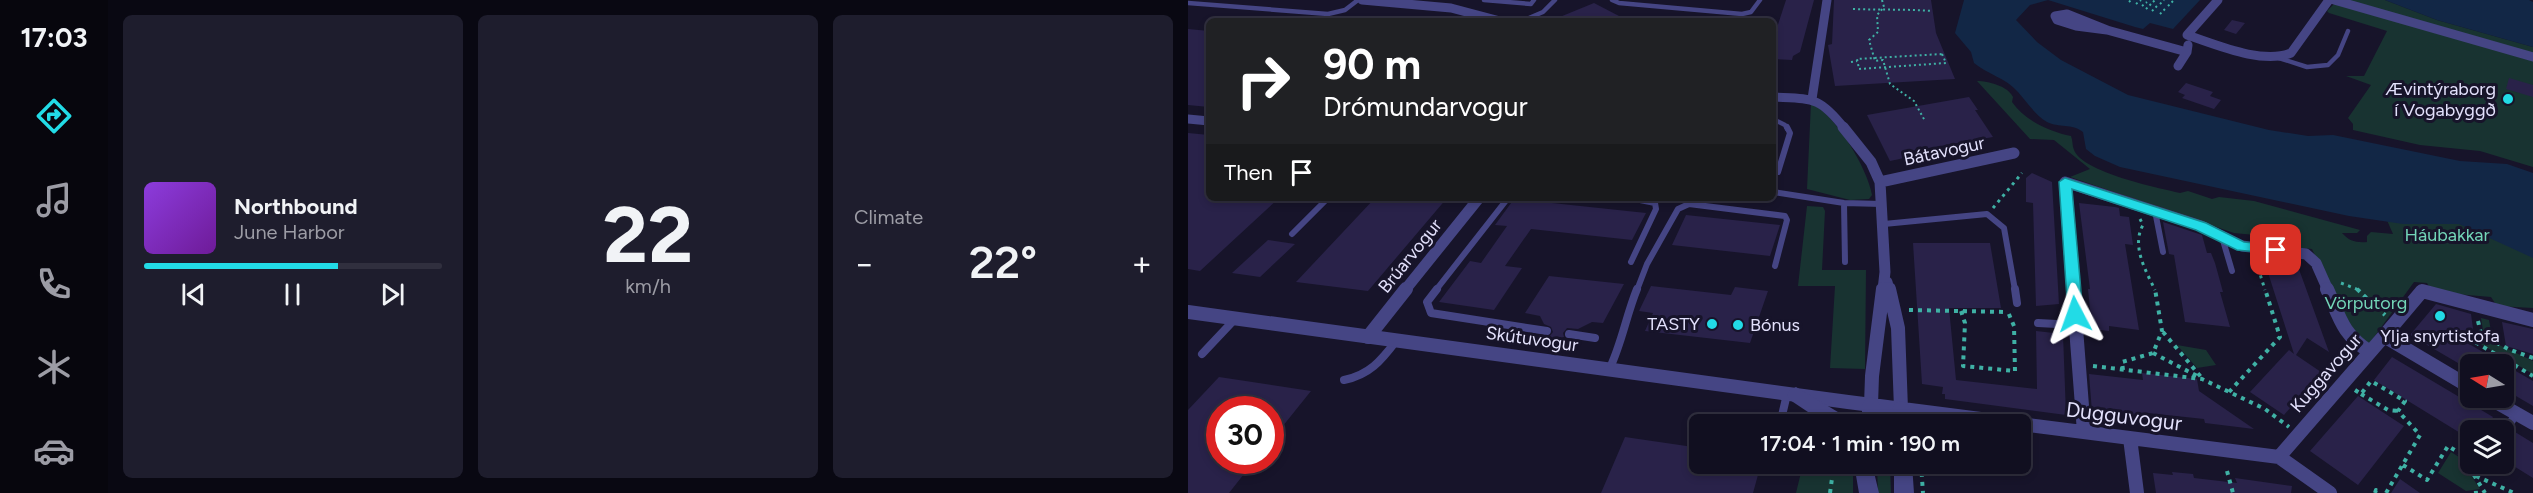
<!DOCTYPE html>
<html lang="en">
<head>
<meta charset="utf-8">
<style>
  :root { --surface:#110f20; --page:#1e1d2d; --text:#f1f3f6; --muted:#9c9ca5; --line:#302f3e; --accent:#22dbe6 }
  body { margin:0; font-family:Figtree,sans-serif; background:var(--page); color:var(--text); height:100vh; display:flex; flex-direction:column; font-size:22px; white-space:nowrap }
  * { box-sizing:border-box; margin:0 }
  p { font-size:20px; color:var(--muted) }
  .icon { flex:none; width:33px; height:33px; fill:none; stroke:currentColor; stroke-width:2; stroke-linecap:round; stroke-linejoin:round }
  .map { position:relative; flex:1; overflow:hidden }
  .panel { display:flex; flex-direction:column; gap:15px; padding:15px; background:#090812; width:1080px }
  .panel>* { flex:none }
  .banner { position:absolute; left:18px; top:18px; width:570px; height:183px; border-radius:9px; box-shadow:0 3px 9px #0003,0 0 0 2px var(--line); background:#202124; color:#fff; overflow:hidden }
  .needle { width:39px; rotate:281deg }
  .fabs { position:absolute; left:1272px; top:354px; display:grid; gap:12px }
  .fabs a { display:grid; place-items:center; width:54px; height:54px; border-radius:9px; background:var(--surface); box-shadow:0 3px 9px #0003,0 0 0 2px var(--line); font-size:30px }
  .speed { position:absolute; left:18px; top:396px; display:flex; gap:12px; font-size:30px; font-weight:700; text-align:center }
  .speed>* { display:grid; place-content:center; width:78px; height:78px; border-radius:50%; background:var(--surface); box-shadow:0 3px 9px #0003,0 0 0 2px var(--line); line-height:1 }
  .speed .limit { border:9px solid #d22; background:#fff; color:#111 }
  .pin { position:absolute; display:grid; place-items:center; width:51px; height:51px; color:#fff; margin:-26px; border-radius:12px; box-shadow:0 3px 9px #0006 }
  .me { position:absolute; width:66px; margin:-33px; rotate:356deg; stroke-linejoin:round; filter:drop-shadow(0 0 4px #0008) }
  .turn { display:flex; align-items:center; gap:21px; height:126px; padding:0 18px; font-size:27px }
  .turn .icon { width:78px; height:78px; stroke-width:2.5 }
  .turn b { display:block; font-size:42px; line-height:51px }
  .then { display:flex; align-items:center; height:57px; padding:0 18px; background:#0003; gap:12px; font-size:22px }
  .big { font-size:45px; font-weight:600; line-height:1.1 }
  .panel .tile { flex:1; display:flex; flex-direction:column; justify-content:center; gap:9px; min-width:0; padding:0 21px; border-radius:9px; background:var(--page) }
  .panel .dial { align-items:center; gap:0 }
  .dial b { font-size:78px; line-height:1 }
  .song { display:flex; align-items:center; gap:18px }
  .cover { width:72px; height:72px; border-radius:9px; background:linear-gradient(135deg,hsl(270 70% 55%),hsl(280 70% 35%)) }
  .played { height:6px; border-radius:3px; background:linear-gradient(90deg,var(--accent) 65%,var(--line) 65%) }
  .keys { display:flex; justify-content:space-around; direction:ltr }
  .heat { display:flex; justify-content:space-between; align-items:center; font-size:33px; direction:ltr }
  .panel .tiles { flex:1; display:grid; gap:15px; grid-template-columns:repeat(3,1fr) }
  .trip { position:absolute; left:501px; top:414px; width:342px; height:60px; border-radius:9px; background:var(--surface); box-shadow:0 3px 9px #0003,0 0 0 2px var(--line); font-weight:600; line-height:60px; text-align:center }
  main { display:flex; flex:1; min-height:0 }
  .tabs { display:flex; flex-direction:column; width:108px; justify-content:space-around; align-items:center; background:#07060d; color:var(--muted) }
  .tabs .icon { width:42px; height:42px }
  .tabs .active { color:var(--accent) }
  .tabs b { font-size:27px; color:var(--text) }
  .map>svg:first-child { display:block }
</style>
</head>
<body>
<main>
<nav class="tabs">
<b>17:03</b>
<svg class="icon active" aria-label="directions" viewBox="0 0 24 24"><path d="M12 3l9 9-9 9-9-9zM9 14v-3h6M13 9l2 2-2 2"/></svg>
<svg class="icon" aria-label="music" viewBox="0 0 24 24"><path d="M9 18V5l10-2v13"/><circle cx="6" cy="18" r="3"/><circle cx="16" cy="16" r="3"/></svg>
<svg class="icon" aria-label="phone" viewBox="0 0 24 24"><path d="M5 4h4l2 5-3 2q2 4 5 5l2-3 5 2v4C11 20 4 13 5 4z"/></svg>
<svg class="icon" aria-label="climate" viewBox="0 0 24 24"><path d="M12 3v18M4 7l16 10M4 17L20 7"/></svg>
<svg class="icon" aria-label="car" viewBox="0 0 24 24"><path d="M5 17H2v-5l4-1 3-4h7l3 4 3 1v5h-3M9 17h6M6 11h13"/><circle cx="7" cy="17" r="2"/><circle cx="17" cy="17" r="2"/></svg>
</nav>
<section class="panel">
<div class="tiles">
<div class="tile">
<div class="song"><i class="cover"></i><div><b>Northbound</b><p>June Harbor</p></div></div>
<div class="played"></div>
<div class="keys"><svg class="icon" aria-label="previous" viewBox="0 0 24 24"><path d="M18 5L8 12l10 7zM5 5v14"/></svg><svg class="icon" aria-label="pause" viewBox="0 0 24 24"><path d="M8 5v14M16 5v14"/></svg><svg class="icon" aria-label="next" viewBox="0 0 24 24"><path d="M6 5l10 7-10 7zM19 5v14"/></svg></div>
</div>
<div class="tile dial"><b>22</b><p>km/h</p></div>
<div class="tile"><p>Climate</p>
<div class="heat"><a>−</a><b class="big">22°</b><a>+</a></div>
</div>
</div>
</section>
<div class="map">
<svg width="1345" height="493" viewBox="0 0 1345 493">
  <rect width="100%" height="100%" fill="#17142a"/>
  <path fill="#183331" d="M 1154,0 L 1197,0 L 1249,20 L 1345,47 L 1345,54 Z
    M 1147,3 L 1345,58 L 1345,167 L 1292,151 L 1232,145 L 1165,130 L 1165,124 L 1160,118 L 1183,85 L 1158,76 L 1176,76 L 1199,31 L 1141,13 L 1139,11 Z
    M 789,81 C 800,81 820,86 825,97 L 824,102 C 837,121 862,132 883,136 C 885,141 884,146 886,150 C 894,172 970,188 992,193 L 1000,191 L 1024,199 L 1031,197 L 1066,201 L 1172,230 L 1169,233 L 1154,233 C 1161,241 1168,243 1179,242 L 1179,236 L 1183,232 L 1205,234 L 1174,163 L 1345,216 L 1345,308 L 1309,306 L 1303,297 L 1244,292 L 1239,283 L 1226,282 L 1181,344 L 1160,326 L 1124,249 L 1081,245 L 1077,236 L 1046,233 L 882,177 L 902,169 L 866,140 L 842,139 Z
    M 623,103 C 648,115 679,168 684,195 L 681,199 L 662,200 L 619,189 Z
    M 619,206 L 635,207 L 637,211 L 634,270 L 678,270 L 677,369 L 642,368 L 647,286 L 610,286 Z
    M 1293,318 L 1301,320 L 1305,342 L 1345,361 L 1345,374 L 1280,337 L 1296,337 Z
    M 989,345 L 1018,350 L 1028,365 L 1009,368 Z
    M 1263,452 L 1271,457 L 1292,489 L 1278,491 L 1250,473 Z
    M 615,464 L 662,464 L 665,474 L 665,493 L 608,493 Z
    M 689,464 L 702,464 L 703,493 L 690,493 Z"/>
  <path fill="#122746" d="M 776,0 L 1012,0 L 985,29 L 962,23 L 955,29 L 947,27 L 860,0 L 842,5 L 828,20 L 849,42 L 873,60 L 940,95 L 1081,130 L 1120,136 L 1145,135 L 1272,161 L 1319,164 L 1345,173 L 1345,258 L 1271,224 L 1215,224 L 1161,216 L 932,167 L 907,156 L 898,149 L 895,132 C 884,123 871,128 859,122 C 846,114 839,102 830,92 C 818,78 799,74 786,63 L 783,52 L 767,33 Z
    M 1197,0 L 1341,0 L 1345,2 L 1345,47 L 1249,20 Z"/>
  <path fill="#292249" d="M 598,0 L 626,0 L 612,52 L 605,56 L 604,60 L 585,59 L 585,40 Z
    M 646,0 L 743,0 L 748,33 L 767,79 L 647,86 L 640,45 L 644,44 Z
    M 406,3 L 431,16 L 418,21 L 362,21 Z
    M 1044,20 L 1057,23 L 1048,34 L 1036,30 Z
    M 0,29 L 21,31 L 21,107 L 0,105 Z
    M 1321,78 L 1345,85 L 1345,97 L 1318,89 Z
    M 998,83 L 1025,92 L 1022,96 L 1033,100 L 1026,109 L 994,98 L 997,95 L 990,92 Z
    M 781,97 L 790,110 L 787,110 L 805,137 L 723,151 L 726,156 L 702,161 L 679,115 Z
    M 0,133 L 21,135 L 21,198 L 91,198 L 12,271 L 0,269 Z
    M 844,173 L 864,182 L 871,304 L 848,306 L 845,203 L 838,202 L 838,178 Z
    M 187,198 L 259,198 L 180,291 L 108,282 Z
    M 326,199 L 458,213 L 444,240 L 343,229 L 317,266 L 334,268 L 306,310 L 251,302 L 282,261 L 293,263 L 319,226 L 307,225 Z
    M 891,203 L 927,207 L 931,208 L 932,216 L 941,217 L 945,245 L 937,244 L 951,330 L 921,326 L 921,331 L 904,329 L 900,289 L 902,289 Z
    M 498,215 L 592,225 L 582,256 L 484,245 Z
    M 975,222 L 1014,235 L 1019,253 L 1023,253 L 1027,263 L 1035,292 L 1032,292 L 1042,327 L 997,322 L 986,255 L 981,254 Z
    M 80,240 L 107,244 L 72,277 L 44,273 Z
    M 725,243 L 802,243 L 813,308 L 761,308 L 768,380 L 849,389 L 848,331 L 875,334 L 878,415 L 757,399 L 757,394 L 754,394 L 755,387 L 734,384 Z
    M 1075,257 L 1108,261 L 1141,352 L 1119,338 L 1108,355 L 1133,372 L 1096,415 L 1062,392 L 1101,350 L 1106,354 Z
    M 361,276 L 436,284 L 415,323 L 404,322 L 390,329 L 379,328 L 375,333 L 376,337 L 364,343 L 361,337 L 365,332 L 363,327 L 356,324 L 352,316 L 337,313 Z
    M 463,286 L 543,295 L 547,287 L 580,291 L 562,343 L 457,331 L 465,313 L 451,311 Z
    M 1248,304 L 1283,314 L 1286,336 L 1264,330 L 1262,333 L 1345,381 L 1345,406 L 1316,389 L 1316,364 L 1282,364 L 1282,370 L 1222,335 Z
    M 1314,322 L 1345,329 L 1345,354 L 1318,346 Z
    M 1204,357 L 1305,417 L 1297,430 L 1282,430 L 1282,439 L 1186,380 Z
    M 954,373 L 1009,379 L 1011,391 L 1066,429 L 1017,423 L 1016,419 L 960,413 L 961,419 L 904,412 L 901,374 L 955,380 Z
    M 31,377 L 123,391 L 82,442 L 82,410 L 32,410 L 32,460 L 67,460 L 41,493 L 0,493 L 0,410 Z
    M 1170,396 L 1216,426 L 1170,485 L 1122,451 Z
    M 1327,432 L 1345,443 L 1345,478 L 1316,460 L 1316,452 Z
    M 437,437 L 512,448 L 512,464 L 573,464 L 565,493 L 413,493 Z
    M 984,472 L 1005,474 L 1006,478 L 1049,483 L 1047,478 L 1104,486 L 1103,493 L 968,493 L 965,473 L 985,475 Z
    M 1212,479 L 1232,493 L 1203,493 Z"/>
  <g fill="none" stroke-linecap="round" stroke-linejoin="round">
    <path stroke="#3fb1a5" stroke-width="2" stroke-dasharray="2 3" stroke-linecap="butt" d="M 694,0 L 696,7 L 689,15 L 690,32 L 681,40 L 687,61 L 695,60 L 702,84 L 726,101 L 737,121
      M 941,2 L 943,0
      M 965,2 L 967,0
      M 948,4 L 953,0
      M 972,4 L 976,0
      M 954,6 L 959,2
      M 980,6 L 985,1
      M 665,9 C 692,10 717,9 744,11
      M 958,9 L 964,3
      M 964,11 L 970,5
      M 972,14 L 978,8
      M 754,54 L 758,63 L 671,69 L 669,59 Z
      M 663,62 L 669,61"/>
    <path stroke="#3fb1a5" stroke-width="3" stroke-dasharray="3 4.5" stroke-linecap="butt" d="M 805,208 L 834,173
      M 952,219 L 955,225 C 943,246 958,271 967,290
      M 1068,261 L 1077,290
      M 1153,283 L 1171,290"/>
    <path stroke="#3fb1a5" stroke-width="4" stroke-dasharray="4 5" stroke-linecap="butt" d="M 1169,289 L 1197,315
      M 721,310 L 819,312
      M 773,311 L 777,323 L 775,366 L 827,371 L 826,326 L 820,312
      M 1290,321 L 1293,334
      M 975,332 L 1013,377
      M 965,353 L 1013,378
      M 1345,358 L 1320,349 L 1293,334 L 1275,335 L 1345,376
      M 905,366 L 1014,379 L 1077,409 L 1101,427
      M 935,370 L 934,362 L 965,353 L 974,331 L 967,289
      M 1167,390 L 1173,394 L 1183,381 L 1217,401 L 1210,411 L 1232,435 L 1198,493
      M 1041,392 L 1092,337 L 1077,289
      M 1173,394 L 1200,410 L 1210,411
      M 733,464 L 735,493
      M 1215,465 L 1239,480 L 1260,446 L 1273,454 L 1297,493
      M 1039,471 L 1045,493
      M 1288,476 L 1326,493
      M 642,493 L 646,464
      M 1187,493 L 1188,490 L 1192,493
      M 1286,493 L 1297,492"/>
    <path stroke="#454584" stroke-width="4.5" d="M 296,0 L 343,4 L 346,0
      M 424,0 L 431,3 L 554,14 L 563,12 L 572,0
      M 0,3 L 140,14 L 157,10 L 170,0
      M 277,21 L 288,14
      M 334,21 L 355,12 L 367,0
      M 1091,58 L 1119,67 L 1140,65 L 1150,55 L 1160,31
      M 585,119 L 597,125 L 599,129"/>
    <path stroke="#454584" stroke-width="6" d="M 590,172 L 602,133 L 599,127
      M 585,192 L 656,203 L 694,204
      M 442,198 L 467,203 L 468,209 L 443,262
      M 656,203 L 657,262
      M 967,211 L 975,252
      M 696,224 L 799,214 L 816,228 L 827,290
      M 104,234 L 140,198
      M 1034,237 L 1044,271
      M 248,290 L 320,198
      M 449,290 L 459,264 L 490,209 L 501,204 L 597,216 L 599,220 L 587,266"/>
    <path stroke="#454584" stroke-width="8" d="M 249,289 L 239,302 L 243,313 L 359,331
      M 827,289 L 829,303
      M 850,323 L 887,325
      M 381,334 L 407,338
      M 14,354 L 47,319
      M 421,370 C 434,343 438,316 449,289
      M 156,380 C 181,375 193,361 208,341
      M 592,424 L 599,394
      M 1316,433 L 1328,414"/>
    <path stroke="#454584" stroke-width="9" d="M 174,0 L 263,8 L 312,21
      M 1030,0 L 999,35 C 1027,44 1074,65 1103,53 L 1141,0
      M 1146,0 L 1345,57
      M 879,14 L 919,30 L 888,26 L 869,20 L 867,16 Z
      M 919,30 L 999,52
      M 990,66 L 999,52 L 1000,45
      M 585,97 C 625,99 631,96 657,129
      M 624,99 L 639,0
      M 0,119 L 21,121"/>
    <path stroke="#454584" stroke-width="11" d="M 655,127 L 683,162 L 692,182 L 697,272 L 695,290
      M 692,182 L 826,153
      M 699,282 L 701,290
      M 217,290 L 291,198
      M 885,290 L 877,182 L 1013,226 L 1054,246 L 1118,254 L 1128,263 L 1140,290"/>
    <path stroke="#454584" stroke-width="14" d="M 701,289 L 710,328 L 713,409
      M 885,289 L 896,432
      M 1139,289 C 1152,318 1154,334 1182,352
      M 0,312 L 660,402 L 1091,457 L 1142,493
      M 1196,336 L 1234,291 L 1345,320
      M 180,337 L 218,289
      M 1301,398 L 1345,423
      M 683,405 L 684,376 L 695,289
      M 942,438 L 949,493
      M 1091,457 L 1196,336 L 1282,387"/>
    <path fill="#454584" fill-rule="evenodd" d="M 608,387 L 660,418 L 662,424 L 638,424 L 602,400 L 599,395 L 602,390 Z
      M 683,397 L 689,399 L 692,405 L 692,424 L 674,424 L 674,405 L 677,399 Z
      M 713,401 L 719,403 L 722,409 L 722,424 L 704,424 L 704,409 L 707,403 Z
      M 666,464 L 684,464 L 691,493 L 671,493 Z
      M 706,464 L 724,464 L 726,493 L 706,493 Z"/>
  </g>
  <path fill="#22dbe6" stroke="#168e96" stroke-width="1.5" d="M 877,178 L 1018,223 L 1056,242 L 1088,245 L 1094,250 L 1088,254 L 1049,250 L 1008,230 L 884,189 L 895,314 L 893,318 L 882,318 L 880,314 L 871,182 Z"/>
  <g fill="#22dbe6" stroke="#17142a" stroke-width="2">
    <circle cx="1320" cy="99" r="6"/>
    <circle cx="1252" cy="316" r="6"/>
    <circle cx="524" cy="324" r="6"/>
    <circle cx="550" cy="325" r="6"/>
  </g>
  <g text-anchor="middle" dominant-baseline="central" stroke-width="6" stroke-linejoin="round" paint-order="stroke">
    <g font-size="18" fill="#e3e1fc" stroke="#17142a" text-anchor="end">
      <text x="1308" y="89">Ævintýraborg<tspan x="1308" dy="21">í Vogabyggð</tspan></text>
      <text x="512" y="324">TASTY</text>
      <text x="562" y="325" text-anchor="start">Bónus</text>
      <text x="1252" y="336" text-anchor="middle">Ylja snyrtistofa</text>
    </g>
    <g font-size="18" fill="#e3e1fc" stroke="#17142a">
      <text transform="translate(756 151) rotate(-12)">Bátavogur</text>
      <text transform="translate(222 256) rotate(-51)">Brúarvogur</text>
      <text transform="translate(344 339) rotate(8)">Skútuvogur</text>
      <text transform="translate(1138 373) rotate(-49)">Kuggavogur</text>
    </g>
    <g font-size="18" fill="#73d5b8" stroke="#17142a">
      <text x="1259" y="235">Háubakkar</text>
      <text x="1178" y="303">Vörputorg</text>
    </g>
    <g font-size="21" fill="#e3e1fc" stroke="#17142a">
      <text transform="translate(936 416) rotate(7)">Dugguvogur</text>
    </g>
  </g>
</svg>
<div class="fabs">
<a><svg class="needle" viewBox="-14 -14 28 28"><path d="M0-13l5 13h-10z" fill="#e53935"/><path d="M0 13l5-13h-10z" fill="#9c9ca5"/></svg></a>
<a><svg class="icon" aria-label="layers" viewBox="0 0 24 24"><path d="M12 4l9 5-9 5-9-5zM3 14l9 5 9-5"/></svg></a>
</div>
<div class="speed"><div class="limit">30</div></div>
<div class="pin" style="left:1088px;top:250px;background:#d93025"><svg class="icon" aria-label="arrive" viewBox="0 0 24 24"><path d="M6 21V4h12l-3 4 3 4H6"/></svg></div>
<svg class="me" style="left:887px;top:314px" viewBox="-20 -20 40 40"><path d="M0-17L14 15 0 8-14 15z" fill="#22dbe6" stroke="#fff" stroke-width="4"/></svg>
<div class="trip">17:04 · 1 min · 190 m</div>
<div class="banner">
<div class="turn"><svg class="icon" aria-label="right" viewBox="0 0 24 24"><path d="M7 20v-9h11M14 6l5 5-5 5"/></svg><div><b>90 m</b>Drómundarvogur</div></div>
<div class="then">Then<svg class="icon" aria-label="arrive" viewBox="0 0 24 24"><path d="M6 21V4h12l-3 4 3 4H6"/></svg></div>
</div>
</div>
</main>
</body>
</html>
